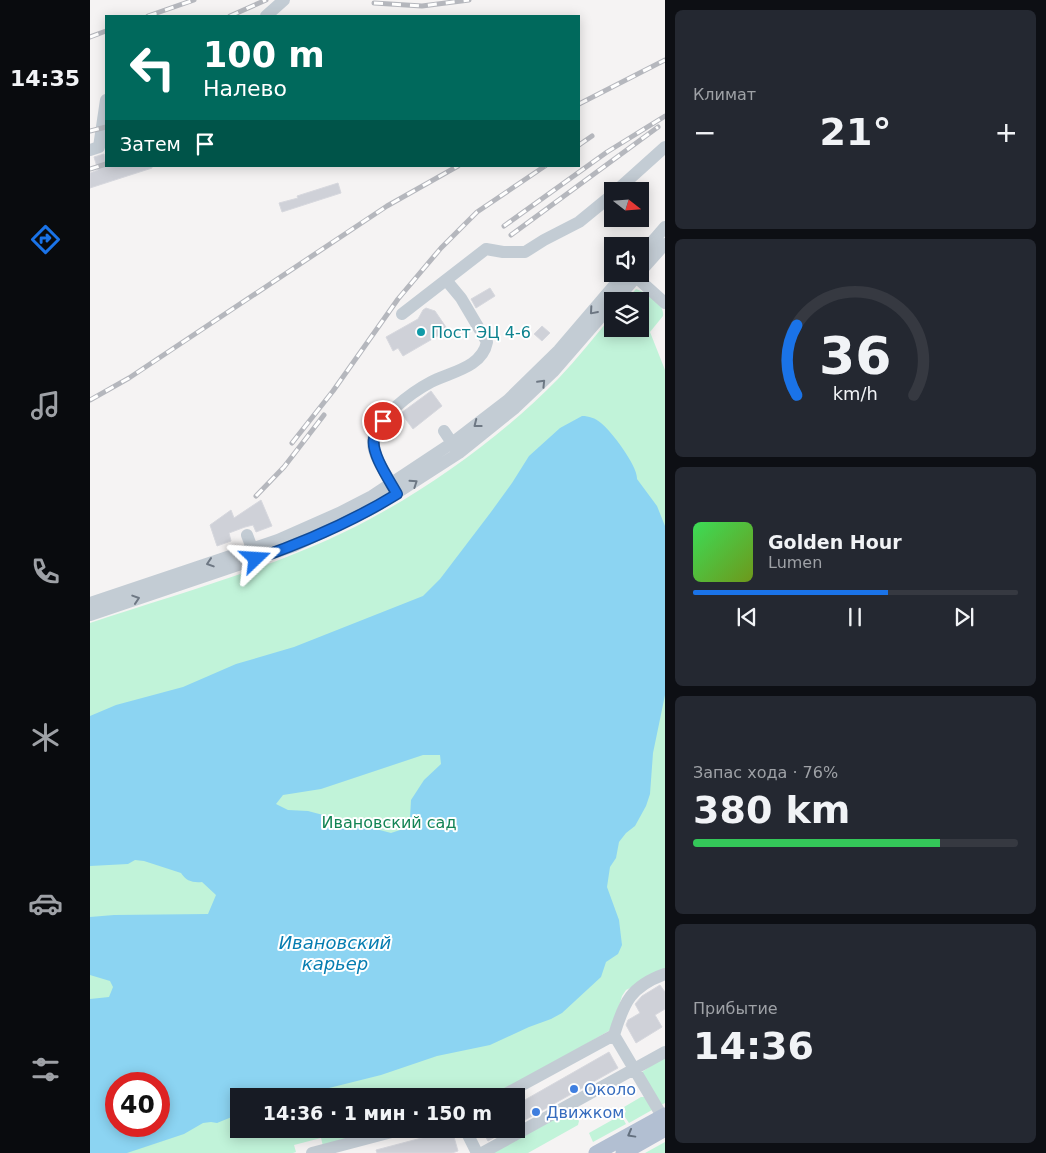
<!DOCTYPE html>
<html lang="ru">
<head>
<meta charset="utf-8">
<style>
  :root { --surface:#171b24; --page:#242831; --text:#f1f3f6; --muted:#9ea1a6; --line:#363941; --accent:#1a73e8 }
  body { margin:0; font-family:"DejaVu Sans",sans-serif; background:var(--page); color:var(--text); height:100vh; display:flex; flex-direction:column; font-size:19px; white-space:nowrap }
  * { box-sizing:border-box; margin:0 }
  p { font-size:16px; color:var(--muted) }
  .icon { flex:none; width:28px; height:28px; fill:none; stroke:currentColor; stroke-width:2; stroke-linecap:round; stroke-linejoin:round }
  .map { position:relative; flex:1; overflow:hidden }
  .drawer { display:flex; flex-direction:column; gap:10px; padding:10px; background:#0d0f14; width:381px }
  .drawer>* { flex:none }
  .top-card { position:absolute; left:15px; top:15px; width:475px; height:152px; border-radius:0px; box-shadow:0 2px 12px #0003; background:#00695c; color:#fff; overflow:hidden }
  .needle { width:32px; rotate:107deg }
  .buttons { position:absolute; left:514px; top:182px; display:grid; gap:10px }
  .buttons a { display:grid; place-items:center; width:45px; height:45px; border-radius:0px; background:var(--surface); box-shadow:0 2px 12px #0003; font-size:25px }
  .speed { position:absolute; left:15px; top:1072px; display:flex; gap:10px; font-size:25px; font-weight:700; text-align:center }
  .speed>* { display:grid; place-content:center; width:65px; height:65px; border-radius:50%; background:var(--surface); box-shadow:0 2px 12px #0003; line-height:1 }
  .speed .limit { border:8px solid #d22; background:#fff; color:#111 }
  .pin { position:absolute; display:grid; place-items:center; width:42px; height:42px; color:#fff; margin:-21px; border:2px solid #fff; border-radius:50%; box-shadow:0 1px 5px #0007 }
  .me { position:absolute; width:55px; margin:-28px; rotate:70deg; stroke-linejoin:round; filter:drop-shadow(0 0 4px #0008) }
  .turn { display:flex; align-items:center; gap:18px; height:105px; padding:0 15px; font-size:22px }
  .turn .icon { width:65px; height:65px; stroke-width:2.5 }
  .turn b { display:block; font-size:35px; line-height:42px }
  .then { display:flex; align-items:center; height:48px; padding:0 15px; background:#0003; gap:10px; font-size:19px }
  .big { font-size:38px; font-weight:700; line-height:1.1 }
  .drawer .tile { flex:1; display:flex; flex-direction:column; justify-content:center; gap:8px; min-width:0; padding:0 18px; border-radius:8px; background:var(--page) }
  .drawer .dial { align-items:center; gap:0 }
  .dial svg { height:130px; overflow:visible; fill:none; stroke:var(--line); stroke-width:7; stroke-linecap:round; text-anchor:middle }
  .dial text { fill:var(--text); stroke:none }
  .song { display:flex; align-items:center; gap:15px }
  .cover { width:60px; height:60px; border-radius:8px; background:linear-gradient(135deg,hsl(130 70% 55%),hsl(80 70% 35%)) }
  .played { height:5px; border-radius:2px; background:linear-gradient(90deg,var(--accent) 60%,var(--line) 60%) }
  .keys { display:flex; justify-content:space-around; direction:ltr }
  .heat { display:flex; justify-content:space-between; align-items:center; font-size:28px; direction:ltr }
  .charge { height:8px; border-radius:4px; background:linear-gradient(90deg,#34c759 76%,var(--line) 0) }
  .trip { position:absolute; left:140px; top:1088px; width:295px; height:50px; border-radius:0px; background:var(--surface); box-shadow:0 2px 12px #0003; font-weight:700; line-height:50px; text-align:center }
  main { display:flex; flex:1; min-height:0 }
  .tab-bar { display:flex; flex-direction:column; width:90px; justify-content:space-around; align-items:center; background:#090b0e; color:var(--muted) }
  .tab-bar .icon { width:35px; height:35px }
  .tab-bar .on { color:var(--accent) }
  .tab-bar b { font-size:22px; color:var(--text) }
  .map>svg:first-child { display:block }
</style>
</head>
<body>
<main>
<nav class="tab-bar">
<b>14:35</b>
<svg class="icon on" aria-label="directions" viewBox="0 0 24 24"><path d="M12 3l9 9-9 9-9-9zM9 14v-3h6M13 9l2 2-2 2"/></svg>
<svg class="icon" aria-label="music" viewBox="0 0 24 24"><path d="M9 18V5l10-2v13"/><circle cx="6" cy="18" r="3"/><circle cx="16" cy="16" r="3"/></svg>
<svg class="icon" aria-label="phone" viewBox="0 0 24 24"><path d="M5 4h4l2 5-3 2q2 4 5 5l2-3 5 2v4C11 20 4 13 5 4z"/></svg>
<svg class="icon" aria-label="climate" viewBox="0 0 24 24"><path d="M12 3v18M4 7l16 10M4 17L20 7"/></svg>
<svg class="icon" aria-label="car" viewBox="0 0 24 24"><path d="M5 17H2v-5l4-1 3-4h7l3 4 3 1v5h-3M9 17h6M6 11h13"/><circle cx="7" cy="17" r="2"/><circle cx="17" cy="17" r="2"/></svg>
<svg class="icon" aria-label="filters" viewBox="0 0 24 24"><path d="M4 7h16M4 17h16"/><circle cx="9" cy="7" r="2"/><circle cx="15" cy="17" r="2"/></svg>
</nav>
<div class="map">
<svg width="575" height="1153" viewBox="0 0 575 1153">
  <rect width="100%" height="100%" fill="#f5f3f3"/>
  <path fill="#c1f3d9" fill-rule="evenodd" d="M 546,289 C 557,293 575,303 573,316 L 560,332 L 575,370 L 575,971 L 536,990 L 532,996 L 522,1029 L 407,1096 L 149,1096 L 149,1129 L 298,1129 L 233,1146 L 231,1138 L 204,1145 L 206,1152 L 203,1153 L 0,1153 L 0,623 C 92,592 195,565 280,519 C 347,483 415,433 468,379 C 487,359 504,337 522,316 L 522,329 L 550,329 L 550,301 L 535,301 ZM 26,1084 L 69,1084 L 69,1126 L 26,1126 Z
    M 575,1056 L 575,1103 L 571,1105 L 552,1072 Z
    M 551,1097 L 556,1097 L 562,1110 L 539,1123 L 533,1114 L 536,1112 L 534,1107 Z
    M 480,1106 L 489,1121 L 488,1125 L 438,1153 L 397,1153 Z
    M 531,1115 L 536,1124 L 503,1142 L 499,1133 Z
    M 575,1142 L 575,1153 L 555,1153 Z"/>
  <path fill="#8cd4f2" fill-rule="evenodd" d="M 492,416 C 499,416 505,418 511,423 C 521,431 548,466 547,479 L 567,506 L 575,526 L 575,695 L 563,753 L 560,794 L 556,806 L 545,826 L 536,833 L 529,842 L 526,858 L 520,867 L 517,887 L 529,920 L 532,945 L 528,954 L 516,962 L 511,977 L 472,1013 L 461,1019 L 439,1027 L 400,1045 L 347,1056 L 291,1075 L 207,1096 L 149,1096 L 149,1114 L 127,1123 L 121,1122 L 113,1123 L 94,1134 L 37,1153 L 0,1153 L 0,999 L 19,997 L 23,987 L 20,981 L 0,975 L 0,917 L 24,915 L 118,914 L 126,895 L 112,882 C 103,883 96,881 91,873 L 54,861 L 45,860 L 38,864 L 0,866 L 0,716 L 26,705 L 93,687 L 146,664 L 204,647 L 333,596 L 350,579 L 401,512 L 422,483 L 439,456 L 470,428 ZM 333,755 L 350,755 L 351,764 L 334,780 L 321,800 L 320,818 L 310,830 L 301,833 L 218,811 L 198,810 L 186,804 L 193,795 L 231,789 ZM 26,1084 L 69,1084 L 69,1126 L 26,1126 Z"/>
  <path fill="#cfd1d8" stroke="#d7d8de" d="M 14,154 L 16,166 L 62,166 L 62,168 L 0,188 L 0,173 L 8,170 L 4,157 Z
    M 248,183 L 251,193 L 192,212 L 189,203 L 208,198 L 207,196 Z
    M 400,288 L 405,296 L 386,308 L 381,299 Z
    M 336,308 L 345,311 L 358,330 L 313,356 L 308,348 L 303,351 L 296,337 L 328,319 L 333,310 Z
    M 452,326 L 460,333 L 452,341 L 444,334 Z
    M 341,391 L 352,406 L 323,429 L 311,413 Z
    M 171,500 L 182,526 L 166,532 L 163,525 L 155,527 L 139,533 L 141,541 L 127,546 L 120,525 L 141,510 L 144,518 Z
    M 570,985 L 575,992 L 575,1009 L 565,1015 L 572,1027 L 546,1043 L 536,1025 L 538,1020 L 550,1013 L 545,1004 L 552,996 Z
    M 519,1052 L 528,1068 L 426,1125 L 426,1105 Z
    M 391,1129 L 419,1129 L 398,1141 Z
    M 362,1130 L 368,1151 L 362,1153 L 287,1153 L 286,1150 Z"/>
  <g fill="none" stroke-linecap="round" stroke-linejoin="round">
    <path stroke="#c3ccd4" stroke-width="12" d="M 176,16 L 194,0
      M 0,150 L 9,147 L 16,100
      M 526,191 L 575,147
      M 550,256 L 575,227
      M 550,272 L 575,244
      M 546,277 L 575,303
      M 525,301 L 549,274
      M 312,314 L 396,249 L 413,252 L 435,252 L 454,240 L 489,222 L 522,195
      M 354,431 L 366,449
      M 305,490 C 298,477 282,455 283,441 C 285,419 322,392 341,382 C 360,372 392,368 397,342 L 371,298 L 356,280
      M 157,535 L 165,556
      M 0,603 L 188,540 L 249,513 L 282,496 L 362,443 L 418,400 L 469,350 L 534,274
      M 0,615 L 204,546 L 285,507 L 369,453 L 425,408 L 463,372 L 522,304
      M 524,1035 L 572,1116
      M 412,1096 L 524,1035 C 534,1002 541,986 575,974
      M 375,1129 L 387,1153
      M 222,1153 L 313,1129
      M 392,1153 L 575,1052"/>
    <path stroke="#b2bfd2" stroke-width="15" d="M 506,1153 L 575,1115
      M 533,1153 L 575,1129"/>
    <g stroke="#b5b7bd" stroke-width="5">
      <path id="rail" d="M 284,3 L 332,6 L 379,0
        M 58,16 L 104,0
        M 140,16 L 176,0
        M 0,37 L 16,31
        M 489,104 L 575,60
        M 0,131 L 16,127
        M 489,145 L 502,136
        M 0,169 L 16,164
        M 414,226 L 517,152 L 575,116
        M 421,235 L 568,127
        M 0,400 L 39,378 L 297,206 L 368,166
        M 202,443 L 243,391 L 308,299 L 351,248 L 387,212 L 455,166
        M 166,496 L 194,467 L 234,415"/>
    </g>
    <use href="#rail" stroke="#fff" stroke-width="3" stroke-dasharray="9" stroke-linecap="butt"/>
  </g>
  <defs><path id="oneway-chevron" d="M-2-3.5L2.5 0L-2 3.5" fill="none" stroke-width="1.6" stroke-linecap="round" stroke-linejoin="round" transform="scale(1.25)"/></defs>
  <g stroke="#6e7884">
    <use href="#oneway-chevron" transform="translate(503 311) rotate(131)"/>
    <use href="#oneway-chevron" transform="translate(452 383) rotate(-46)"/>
    <use href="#oneway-chevron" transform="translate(387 424) rotate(142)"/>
    <use href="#oneway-chevron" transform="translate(324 483) rotate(-34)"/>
    <use href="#oneway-chevron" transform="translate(120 563) rotate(162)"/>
    <use href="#oneway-chevron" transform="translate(46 599) rotate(-18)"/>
  </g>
  <use stroke="#636f7e" href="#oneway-chevron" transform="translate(541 1134) rotate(151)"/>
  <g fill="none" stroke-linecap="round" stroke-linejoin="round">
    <g stroke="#114b97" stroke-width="12">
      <path id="route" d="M 166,559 C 215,542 263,521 307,494 C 300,481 281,454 284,439 C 285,432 289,427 293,421"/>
    </g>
    <use href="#route" stroke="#1a73e8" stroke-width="9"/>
  </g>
  <circle fill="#0f9aa8" stroke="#fff" stroke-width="2" cx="331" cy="332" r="5"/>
  <g fill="#3f7fe0" stroke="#fff" stroke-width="2">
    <circle cx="484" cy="1089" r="5"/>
    <circle cx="446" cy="1112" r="5"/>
  </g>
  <g text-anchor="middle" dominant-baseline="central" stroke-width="4" stroke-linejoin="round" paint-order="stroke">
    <g font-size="16" fill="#0d838f" stroke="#fff" text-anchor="start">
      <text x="341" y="332">Пост ЭЦ 4-6</text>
    </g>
    <g font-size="16" fill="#138455" stroke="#fff">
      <text x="299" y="822">Ивановский сад</text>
    </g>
    <g font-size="16" fill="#366cbe" stroke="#fff" text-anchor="start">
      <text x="494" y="1089">Около</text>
      <text x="456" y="1112">Движком</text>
    </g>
    <g font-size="18" font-style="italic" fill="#067db1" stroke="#fff">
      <text x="245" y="942">Ивановский<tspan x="245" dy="21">карьер</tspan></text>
    </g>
  </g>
</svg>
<div class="buttons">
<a><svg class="needle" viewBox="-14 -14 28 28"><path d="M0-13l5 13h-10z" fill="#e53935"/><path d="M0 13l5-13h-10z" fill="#9ea1a6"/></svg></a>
<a><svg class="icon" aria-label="sound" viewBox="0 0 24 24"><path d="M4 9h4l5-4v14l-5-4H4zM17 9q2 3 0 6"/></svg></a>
<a><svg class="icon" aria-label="layers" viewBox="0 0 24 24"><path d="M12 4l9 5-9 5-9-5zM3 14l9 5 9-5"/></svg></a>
</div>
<div class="speed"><div class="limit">40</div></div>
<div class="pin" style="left:293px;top:421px;background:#d93025"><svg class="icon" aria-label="arrive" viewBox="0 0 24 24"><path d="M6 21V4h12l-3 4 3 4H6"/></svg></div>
<svg class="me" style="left:166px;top:559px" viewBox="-20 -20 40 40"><path d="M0-17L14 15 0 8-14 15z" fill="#1a73e8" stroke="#fff" stroke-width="4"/></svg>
<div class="trip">14:36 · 1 мин · 150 m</div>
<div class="top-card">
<div class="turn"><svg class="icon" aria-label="left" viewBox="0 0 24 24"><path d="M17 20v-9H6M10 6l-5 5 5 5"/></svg><div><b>100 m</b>Налево</div></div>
<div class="then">Затем<svg class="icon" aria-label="arrive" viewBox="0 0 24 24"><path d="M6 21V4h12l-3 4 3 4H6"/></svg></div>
</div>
</div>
<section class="drawer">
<div class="tile"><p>Климат</p>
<div class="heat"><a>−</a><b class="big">21°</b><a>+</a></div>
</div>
<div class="tile dial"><svg viewBox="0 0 100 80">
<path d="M14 69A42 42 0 1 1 86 69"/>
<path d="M14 69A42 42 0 0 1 14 26" stroke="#1a73e8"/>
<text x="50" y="56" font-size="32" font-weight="700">36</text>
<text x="50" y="72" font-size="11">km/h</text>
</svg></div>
<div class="tile">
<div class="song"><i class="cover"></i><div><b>Golden Hour</b><p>Lumen</p></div></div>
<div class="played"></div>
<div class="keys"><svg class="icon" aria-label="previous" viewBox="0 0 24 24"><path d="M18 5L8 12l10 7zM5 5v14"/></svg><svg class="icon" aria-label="pause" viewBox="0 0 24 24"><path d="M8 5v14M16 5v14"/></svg><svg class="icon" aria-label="next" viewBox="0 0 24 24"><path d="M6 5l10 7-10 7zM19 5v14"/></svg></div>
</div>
<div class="tile"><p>Запас хода · 76%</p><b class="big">380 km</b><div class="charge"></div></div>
<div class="tile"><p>Прибытие</p><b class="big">14:36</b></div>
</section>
</main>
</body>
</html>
